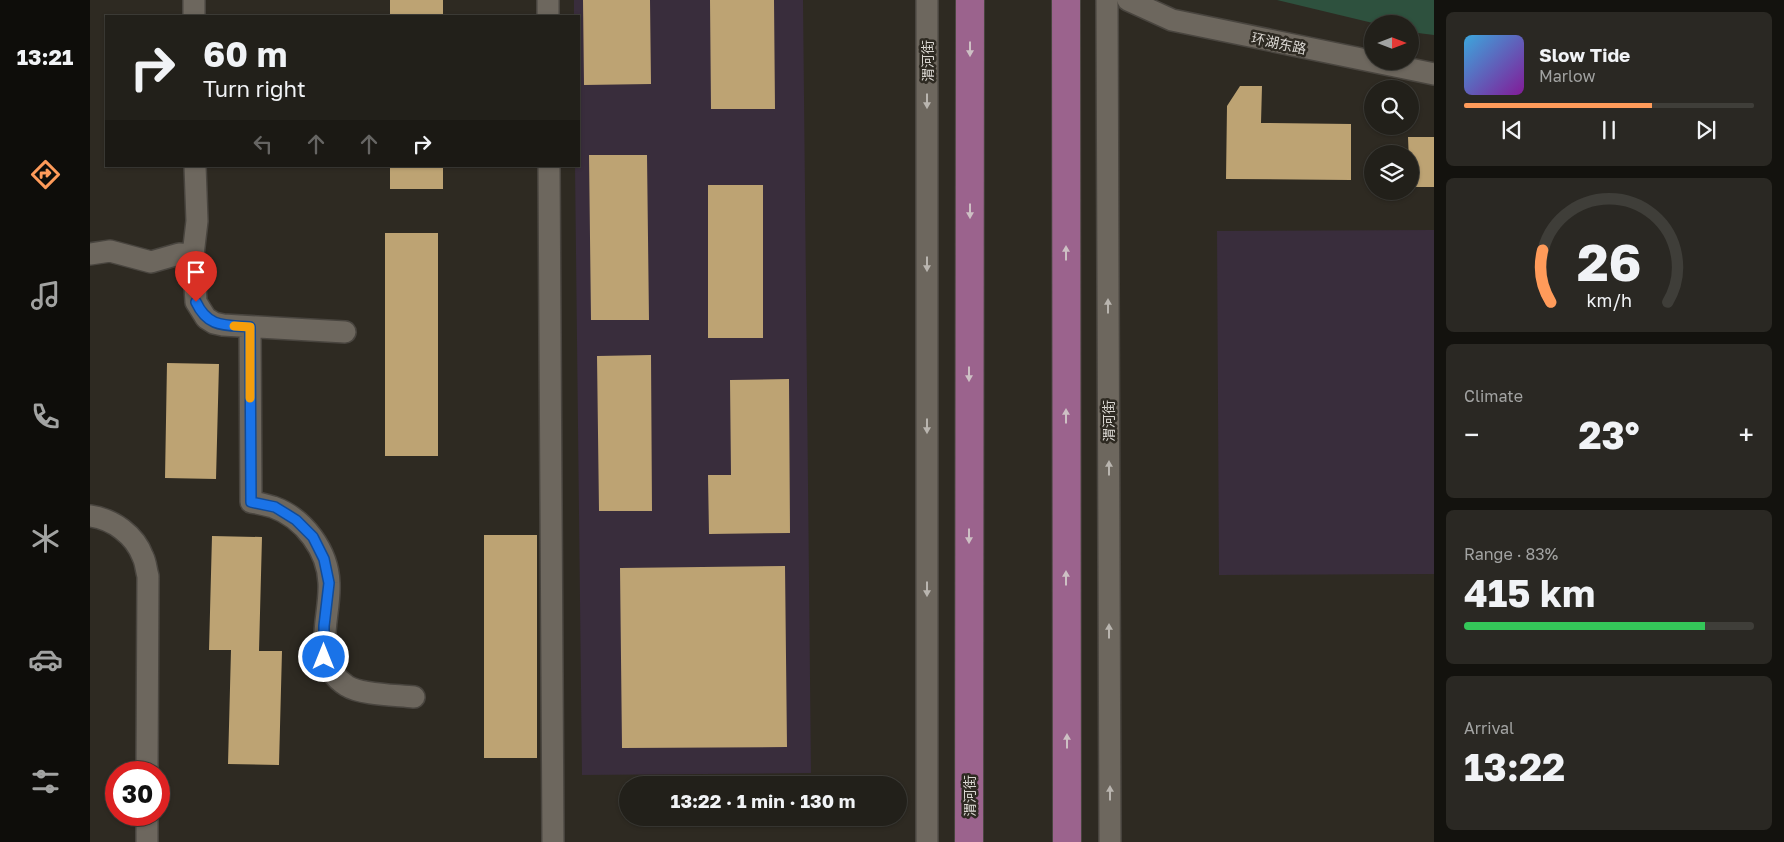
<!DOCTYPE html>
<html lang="en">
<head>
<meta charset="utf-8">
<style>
  :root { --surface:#22201a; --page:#2a2823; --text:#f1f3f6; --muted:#a2a3a2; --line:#3f3e39; --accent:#ff9b5a }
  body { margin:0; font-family:"Golos Text","Noto Sans SC",sans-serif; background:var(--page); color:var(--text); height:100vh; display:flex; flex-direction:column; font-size:19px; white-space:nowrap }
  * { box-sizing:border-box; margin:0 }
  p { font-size:16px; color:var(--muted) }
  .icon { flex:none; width:28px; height:28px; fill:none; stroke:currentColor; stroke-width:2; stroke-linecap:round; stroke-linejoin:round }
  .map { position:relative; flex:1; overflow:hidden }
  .panel { display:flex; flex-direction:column; gap:12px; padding:12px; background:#13120e; width:350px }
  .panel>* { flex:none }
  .banner { position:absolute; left:15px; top:15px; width:475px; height:152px; border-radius:0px; box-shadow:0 1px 4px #0004,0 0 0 1px var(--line); background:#22201a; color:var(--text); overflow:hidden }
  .needle { width:32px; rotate:90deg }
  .tools { position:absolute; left:1274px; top:15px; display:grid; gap:10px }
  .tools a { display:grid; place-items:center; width:55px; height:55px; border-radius:50%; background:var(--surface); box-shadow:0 1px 4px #0004,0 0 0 1px var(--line); font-size:25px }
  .speed { position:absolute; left:15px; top:761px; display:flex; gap:10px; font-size:25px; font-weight:700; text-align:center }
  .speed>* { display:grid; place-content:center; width:65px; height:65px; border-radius:50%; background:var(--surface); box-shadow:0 1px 4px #0004,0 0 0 1px var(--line); line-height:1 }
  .speed .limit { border:8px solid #d22; background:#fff; color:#111 }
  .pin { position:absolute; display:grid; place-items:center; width:42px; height:42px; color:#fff; margin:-51px -21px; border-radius:50% 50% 50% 0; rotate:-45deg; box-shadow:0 0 5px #0007 }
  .pin .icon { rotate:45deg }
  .me { position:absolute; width:55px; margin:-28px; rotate:0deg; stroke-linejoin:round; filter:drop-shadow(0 0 4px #0008) }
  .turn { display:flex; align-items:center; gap:18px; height:105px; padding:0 15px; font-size:22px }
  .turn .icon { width:65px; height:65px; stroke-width:2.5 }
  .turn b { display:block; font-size:35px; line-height:42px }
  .lanes { display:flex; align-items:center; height:48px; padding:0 15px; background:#0003; justify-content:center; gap:25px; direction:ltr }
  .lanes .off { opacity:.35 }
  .big { font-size:38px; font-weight:700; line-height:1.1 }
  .panel .card { flex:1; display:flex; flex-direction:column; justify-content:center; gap:8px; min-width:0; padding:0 18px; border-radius:8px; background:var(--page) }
  .panel .dial { align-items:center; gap:0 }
  .dial svg { height:130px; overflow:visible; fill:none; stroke:var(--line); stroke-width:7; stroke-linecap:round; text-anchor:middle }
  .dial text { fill:var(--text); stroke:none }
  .song { display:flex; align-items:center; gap:15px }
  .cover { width:60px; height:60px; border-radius:8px; background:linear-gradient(135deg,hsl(200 70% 55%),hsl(290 70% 35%)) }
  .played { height:5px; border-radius:2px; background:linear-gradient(90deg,var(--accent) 65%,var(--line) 65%) }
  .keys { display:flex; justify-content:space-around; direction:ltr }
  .heat { display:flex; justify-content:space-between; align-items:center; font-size:28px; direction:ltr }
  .charge { height:8px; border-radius:4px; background:linear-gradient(90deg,#34c759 83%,var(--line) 0) }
  .trip { position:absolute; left:529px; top:776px; width:288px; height:50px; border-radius:25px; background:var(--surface); box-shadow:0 1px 4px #0004,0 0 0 1px var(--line); font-weight:700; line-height:50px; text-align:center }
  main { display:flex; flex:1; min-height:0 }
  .menu { display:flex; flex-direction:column; width:90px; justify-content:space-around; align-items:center; background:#0e0d0a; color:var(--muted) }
  .menu .icon { width:35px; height:35px }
  .menu .selected { color:var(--accent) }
  .menu b { font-size:22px; color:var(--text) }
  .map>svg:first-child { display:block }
</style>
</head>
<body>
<main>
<nav class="menu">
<b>13:21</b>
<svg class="icon selected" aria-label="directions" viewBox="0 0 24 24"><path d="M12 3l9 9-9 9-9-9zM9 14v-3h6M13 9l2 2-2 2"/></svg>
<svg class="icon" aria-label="music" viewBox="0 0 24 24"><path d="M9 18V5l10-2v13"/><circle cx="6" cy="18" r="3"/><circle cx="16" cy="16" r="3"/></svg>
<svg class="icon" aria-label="phone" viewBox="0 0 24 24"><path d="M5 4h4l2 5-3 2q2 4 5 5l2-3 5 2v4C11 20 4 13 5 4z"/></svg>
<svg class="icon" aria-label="climate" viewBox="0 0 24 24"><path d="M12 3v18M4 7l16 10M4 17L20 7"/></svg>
<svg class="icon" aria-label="car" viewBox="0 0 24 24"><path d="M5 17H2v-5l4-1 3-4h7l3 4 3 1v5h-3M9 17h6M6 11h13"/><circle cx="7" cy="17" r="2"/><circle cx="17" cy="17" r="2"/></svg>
<svg class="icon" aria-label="filters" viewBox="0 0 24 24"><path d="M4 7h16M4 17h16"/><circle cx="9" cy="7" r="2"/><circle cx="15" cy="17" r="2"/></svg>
</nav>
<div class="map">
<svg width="1344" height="842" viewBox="0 0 1344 842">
  <rect width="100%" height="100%" fill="#2e2a22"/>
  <path fill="#392d3c" d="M 484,0 L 713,0 L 721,773 L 492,775 L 485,166 L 489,166 L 489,16 L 484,16 Z
    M 1344,230 L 1344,574 L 1129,575 L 1127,231 Z"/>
  <path fill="#2e513e" d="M 1187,0 L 1344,0 L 1344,35 L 1320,32 L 1320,24 L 1287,24 Z"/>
  <path fill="#bda373" d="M 300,0 L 353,0 L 353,16 L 300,16 Z
    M 493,0 L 560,0 L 561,84 L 494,85 Z
    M 620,0 L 684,0 L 685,109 L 621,109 Z
    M 1150,86 L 1172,86 L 1171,123 L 1261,124 L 1261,180 L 1136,179 L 1137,106 Z
    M 1318,137 L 1344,137 L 1344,187 L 1320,187 Z
    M 499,155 L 557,155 L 559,320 L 501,320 Z
    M 300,166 L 353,166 L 353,189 L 300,189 Z
    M 618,185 L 673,185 L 673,338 L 618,338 Z
    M 295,233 L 348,233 L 348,456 L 295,456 Z
    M 561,355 L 562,511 L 509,511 L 507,356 Z
    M 77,363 L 129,364 L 126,479 L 75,478 Z
    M 699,379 L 700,533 L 619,534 L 618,475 L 641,475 L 640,380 Z
    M 394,535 L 447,535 L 447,758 L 394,758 Z
    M 122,536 L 172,537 L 169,651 L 192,651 L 189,765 L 138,764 L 141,650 L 119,650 Z
    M 695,566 L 697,747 L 532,748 L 530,568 Z"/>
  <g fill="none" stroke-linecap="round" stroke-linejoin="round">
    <g stroke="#49453f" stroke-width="24">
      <path id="minor" d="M 104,0 L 104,16
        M 458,0 L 458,16
        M 837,0 L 837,842
        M 1017,0 L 1020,842
        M 1038,0 L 1082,20 L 1344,74
        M 105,166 L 107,221 L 103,255 L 106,302 L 116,318 L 124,323 L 133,325 L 255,332
        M 459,166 L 463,842
        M 0,254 L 20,251 L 61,262 L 89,254 L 103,255
        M 160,327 L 161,502 C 168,503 176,505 183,507 C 214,518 238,551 239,583 C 241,618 219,663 257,686 C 271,695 307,695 324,697
        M 0,516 C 23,519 45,535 53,557 C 56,563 56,570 58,576 L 57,772
        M 57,842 L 57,815"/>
    </g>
    <g stroke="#49453f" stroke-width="30">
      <path id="major" d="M 976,0 L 977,842
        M 879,842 L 880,0"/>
    </g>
    <use href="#minor" stroke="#6d675e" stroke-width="21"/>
    <use href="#major" stroke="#9b638d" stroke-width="28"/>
  </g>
  <defs><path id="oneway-solid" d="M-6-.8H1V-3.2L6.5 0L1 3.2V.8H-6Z" transform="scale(1.25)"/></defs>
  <g fill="#cdc0c4">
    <use href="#oneway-solid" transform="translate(880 49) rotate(90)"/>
    <use href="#oneway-solid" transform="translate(880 211) rotate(90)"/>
    <use href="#oneway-solid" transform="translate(976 253) rotate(-90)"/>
    <use href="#oneway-solid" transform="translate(879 374) rotate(90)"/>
    <use href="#oneway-solid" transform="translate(976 416) rotate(-90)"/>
    <use href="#oneway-solid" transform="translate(879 536) rotate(90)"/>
    <use href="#oneway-solid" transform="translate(976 578) rotate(-90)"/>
    <use href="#oneway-solid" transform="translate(977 741) rotate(-90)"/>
  </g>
  <g fill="#b9b5af">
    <use href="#oneway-solid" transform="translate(837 101) rotate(90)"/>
    <use href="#oneway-solid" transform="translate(837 264) rotate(90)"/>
    <use href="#oneway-solid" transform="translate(1018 306) rotate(-90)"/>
    <use href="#oneway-solid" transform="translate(837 426) rotate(90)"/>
    <use href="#oneway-solid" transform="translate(1019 468) rotate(-90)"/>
    <use href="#oneway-solid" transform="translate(837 589) rotate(90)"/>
    <use href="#oneway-solid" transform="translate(1019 631) rotate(-90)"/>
    <use href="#oneway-solid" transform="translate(1020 793) rotate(-90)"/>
  </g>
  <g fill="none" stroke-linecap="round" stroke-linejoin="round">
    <g stroke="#114b97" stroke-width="12">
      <path id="route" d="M 106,302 C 118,328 135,325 160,327 L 161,502 L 185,507 L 206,520 L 223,537 L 234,559 L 239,583 L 234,626 L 234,657"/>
    </g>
    <use href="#route" stroke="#1a73e8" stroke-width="9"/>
    <path stroke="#f59e0b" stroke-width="9" d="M 144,326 L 160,327 L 160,398"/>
  </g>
  <g text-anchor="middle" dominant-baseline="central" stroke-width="5" stroke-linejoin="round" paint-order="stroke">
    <g font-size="14" fill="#dad7d2" stroke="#2e2a22">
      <text transform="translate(1189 43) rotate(12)">环湖东路</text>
      <text transform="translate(837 61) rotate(-90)">渭河街</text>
      <text transform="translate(1018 421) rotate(-90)">渭河街</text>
      <text transform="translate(879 796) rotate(-90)">渭河街</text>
    </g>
  </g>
</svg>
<div class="tools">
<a><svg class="needle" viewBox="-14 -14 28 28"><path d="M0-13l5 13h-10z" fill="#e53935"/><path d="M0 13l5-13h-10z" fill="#a2a3a2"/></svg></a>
<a><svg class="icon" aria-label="search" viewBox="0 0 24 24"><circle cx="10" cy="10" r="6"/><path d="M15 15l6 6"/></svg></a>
<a><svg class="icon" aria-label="layers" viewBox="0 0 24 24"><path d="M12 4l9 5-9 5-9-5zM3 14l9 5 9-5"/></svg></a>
</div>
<div class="speed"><div class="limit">30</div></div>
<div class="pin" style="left:106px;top:302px;background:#d93025"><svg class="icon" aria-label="arrive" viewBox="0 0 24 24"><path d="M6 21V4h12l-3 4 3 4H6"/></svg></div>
<svg class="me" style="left:234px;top:657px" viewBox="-20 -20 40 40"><circle r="17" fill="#1a73e8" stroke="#fff" stroke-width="3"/><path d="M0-11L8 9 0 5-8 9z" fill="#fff"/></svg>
<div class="trip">13:22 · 1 min · 130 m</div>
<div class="banner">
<div class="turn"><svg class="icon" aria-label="right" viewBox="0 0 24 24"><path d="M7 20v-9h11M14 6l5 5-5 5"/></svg><div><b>60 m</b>Turn right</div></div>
<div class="lanes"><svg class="icon off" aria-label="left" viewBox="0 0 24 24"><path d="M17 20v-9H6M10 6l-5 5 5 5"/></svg><svg class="icon off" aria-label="ahead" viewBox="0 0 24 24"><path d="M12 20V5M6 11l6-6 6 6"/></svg><svg class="icon off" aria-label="ahead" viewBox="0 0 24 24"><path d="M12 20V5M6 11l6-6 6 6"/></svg><svg class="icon" aria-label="right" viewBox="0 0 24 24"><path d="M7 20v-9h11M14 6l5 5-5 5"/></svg></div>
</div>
</div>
<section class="panel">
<div class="card">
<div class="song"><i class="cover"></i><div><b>Slow Tide</b><p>Marlow</p></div></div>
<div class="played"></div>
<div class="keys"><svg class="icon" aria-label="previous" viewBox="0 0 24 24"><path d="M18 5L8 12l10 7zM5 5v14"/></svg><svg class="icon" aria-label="pause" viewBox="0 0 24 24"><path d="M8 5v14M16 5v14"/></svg><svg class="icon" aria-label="next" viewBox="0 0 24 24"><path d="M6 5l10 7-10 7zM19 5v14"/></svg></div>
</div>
<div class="card dial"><svg viewBox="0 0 100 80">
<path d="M14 69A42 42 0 1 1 86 69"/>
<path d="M14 69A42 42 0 0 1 9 37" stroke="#ff9b5a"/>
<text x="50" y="56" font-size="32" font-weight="700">26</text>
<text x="50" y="72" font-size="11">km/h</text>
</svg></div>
<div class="card"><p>Climate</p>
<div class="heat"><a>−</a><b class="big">23°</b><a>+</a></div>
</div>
<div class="card"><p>Range · 83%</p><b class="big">415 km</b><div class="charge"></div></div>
<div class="card"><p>Arrival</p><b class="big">13:22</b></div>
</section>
</main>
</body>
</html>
